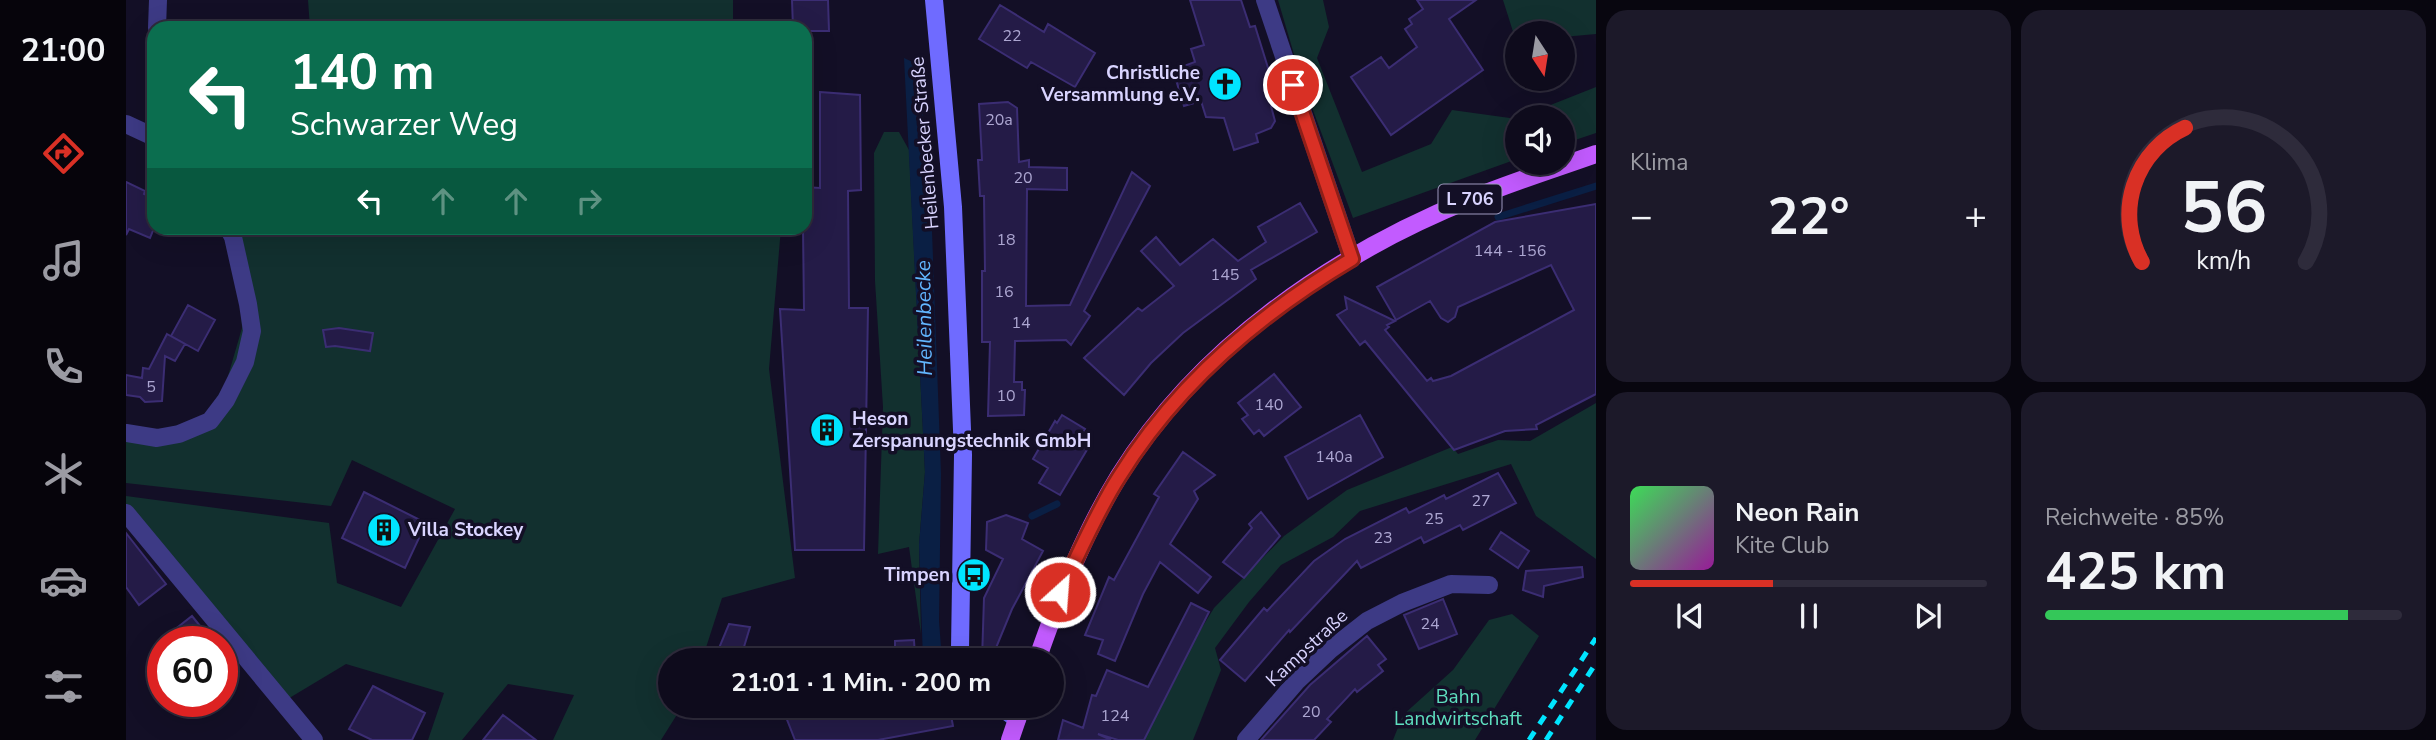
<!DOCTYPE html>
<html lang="de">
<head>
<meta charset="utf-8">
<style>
  :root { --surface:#0e0b1c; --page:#1c1929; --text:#f1f3f6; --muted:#9b9ba3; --line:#2e2b3b; --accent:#d93025 }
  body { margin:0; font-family:"Nunito Sans",sans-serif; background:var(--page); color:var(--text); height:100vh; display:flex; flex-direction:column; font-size:26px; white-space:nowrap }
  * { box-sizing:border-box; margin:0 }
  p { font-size:23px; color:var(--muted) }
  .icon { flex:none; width:38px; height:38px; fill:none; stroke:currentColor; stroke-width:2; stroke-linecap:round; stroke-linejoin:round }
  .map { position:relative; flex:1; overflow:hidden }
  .sheet { display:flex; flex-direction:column; gap:10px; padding:10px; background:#08060f; width:840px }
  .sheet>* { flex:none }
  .hud { position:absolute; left:21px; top:21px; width:665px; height:214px; border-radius:21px; box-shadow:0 7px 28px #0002,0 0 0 2px var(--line); background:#0b6e4f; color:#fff; overflow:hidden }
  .needle { width:46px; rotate:168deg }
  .fabs { position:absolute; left:1379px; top:21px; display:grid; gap:14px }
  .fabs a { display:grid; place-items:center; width:70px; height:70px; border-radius:50%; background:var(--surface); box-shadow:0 7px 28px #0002,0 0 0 2px var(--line); font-size:35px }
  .speed { position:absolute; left:21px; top:626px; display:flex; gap:14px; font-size:35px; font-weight:700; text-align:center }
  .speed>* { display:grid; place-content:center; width:91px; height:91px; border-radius:50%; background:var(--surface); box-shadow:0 7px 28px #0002,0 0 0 2px var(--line); line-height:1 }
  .speed .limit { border:10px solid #d22; background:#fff; color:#111 }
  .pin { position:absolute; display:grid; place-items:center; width:60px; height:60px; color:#fff; margin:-30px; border:4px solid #fff; border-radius:50%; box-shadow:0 2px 7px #0007 }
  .me { position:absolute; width:77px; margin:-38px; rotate:26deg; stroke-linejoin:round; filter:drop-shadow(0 0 5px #0008) }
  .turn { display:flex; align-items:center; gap:24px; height:147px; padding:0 28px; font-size:32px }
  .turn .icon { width:91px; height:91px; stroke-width:2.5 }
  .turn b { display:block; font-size:49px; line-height:60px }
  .lanes { display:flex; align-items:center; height:66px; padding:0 28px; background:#0003; justify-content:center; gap:35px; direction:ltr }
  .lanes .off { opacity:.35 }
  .big { font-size:52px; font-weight:700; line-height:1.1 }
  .sheet .tile { flex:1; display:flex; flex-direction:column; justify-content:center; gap:10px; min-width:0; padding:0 24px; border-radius:21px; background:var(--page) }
  .sheet .dial { align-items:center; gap:0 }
  .dial svg { height:182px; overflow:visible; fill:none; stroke:var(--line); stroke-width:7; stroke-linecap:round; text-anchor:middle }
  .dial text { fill:var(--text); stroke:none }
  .song { display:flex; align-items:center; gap:21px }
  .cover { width:84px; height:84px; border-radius:10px; background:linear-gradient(135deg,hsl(130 70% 55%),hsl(300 70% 35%)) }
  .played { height:7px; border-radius:4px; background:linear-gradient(90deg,var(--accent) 40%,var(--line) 40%) }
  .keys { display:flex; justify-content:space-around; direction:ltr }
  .heat { display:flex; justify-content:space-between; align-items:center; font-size:38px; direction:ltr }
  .charge { height:10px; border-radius:5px; background:linear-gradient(90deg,#34c759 85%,var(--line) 0) }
  .sheet .tiles { flex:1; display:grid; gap:10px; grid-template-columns:repeat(2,1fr) }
  .trip { position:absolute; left:532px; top:648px; width:406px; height:70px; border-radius:35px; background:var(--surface); box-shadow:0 7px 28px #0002,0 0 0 2px var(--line); font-weight:700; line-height:70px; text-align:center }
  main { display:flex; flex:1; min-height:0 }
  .tab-bar { display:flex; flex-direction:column; width:126px; justify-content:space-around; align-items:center; background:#06040b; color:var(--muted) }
  .tab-bar .icon { width:49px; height:49px }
  .tab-bar .active { color:var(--accent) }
  .tab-bar b { font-size:32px; color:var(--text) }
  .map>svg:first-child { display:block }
</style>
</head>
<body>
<main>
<nav class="tab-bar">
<b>21:00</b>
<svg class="icon active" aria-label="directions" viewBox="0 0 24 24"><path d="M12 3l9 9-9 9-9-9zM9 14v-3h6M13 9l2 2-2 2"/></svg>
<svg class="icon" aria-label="music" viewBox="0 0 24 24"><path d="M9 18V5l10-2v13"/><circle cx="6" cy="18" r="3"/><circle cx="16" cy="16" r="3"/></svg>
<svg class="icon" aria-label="phone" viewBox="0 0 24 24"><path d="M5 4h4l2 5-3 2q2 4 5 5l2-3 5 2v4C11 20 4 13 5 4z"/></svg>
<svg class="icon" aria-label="climate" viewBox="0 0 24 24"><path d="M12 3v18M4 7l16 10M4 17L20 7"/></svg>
<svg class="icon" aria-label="car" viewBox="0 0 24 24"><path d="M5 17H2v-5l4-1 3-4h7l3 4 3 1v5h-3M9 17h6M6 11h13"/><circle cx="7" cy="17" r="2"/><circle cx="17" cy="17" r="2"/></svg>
<svg class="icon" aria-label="filters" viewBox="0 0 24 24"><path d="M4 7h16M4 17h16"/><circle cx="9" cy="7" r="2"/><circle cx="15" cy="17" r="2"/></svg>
</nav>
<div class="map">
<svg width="1470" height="740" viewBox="0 0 1470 740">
  <rect width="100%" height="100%" fill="#130f26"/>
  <path fill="#12302f" d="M 182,0 L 607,0 L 607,28 L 184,28 Z
    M 1152,0 L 1197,0 L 1203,27 L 1191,58 L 1236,172 L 1305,144 L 1326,110 L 1391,119 L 1391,159 L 1227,218 L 1175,78 Z
    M 1377,0 L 1470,0 L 1470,34 L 1437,37 L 1437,33 L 1391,33 L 1390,41 Z
    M 1470,87 L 1470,133 L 1437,144 L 1437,117 L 1394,117 Z
    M 758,132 L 773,132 L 783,150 L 799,472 L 793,545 L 795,634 L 783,547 L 752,554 L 757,407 L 749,281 L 748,153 Z
    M 97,228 L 655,228 L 643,369 L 669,578 L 596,598 L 576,660 L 544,660 L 544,705 L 557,705 L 535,740 L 427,740 L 448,695 L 382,684 L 336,740 L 302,740 L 318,693 L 220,664 L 155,703 L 0,517 L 0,496 L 203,523 L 211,583 L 275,607 L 329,509 L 226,460 L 205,506 L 0,483 L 0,427 L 29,431 L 77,419 L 100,383 L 116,328 L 113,271 Z
    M 1470,403 L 1470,559 L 1410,516 L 1385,464 L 1234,511 L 1207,537 L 1155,565 L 1123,602 L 1089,648 L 1095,670 L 1067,740 L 1018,740 L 1064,647 L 1088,608 L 1158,536 L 1221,490 L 1326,447 L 1332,454 L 1372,440 L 1404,441 Z
    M 1386,614 L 1413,636 L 1349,740 L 1267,740 L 1277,715 L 1327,670 L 1363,620 Z"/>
  <path fill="#0a1f44" d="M 778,58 L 793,65 L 801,162 L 804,177 L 815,474 L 813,621 L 816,660 L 797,660 L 793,545 L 799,472 Z"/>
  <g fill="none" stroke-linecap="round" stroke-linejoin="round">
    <path stroke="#0a1f44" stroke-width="7" d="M 1372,217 L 1470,186
      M 906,516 L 931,504"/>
  </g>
  <path fill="#241b47" stroke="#3b2d73" stroke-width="2" d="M 666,0 L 702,0 L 703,31 L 679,31 L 679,28 L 667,28 Z
    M 1064,0 L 1115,0 L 1124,27 L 1129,26 L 1153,103 L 1145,106 L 1149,121 L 1145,128 L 1130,134 L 1132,142 L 1108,150 L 1098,118 L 1080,117 L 1075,101 L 1058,106 L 1047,70 L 1069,62 L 1065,49 L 1078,45 Z
    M 1291,0 L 1350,0 L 1323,19 L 1357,70 L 1265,135 L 1225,77 L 1255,57 L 1263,68 L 1291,47 L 1279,29 L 1286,24 L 1283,19 L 1297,9 Z
    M 874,5 L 918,32 L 922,24 L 969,53 L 949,87 L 905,62 L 901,68 L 853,39 Z
    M 694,92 L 734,95 L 735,190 L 722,191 L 723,308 L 742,308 L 738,550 L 669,550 L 654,309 L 678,310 L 677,228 L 679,228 L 679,187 L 694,188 Z
    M 882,102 L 891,108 L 893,162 L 903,160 L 903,167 L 941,168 L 941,190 L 901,189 L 900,306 L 944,305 L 1006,172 L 1024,186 L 958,311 L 964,316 L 945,345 L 940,340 L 889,341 L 888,382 L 896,382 L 896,390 L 899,390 L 898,415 L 862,416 L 864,342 L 856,342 L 856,271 L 859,271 L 858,196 L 854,196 L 852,160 L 856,160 L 853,104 Z
    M 0,182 L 19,191 L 18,194 L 28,198 L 28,228 L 24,238 L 3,229 L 0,235 Z
    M 1174,203 L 1191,232 L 1125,270 L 1130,279 L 1057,333 L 1025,363 L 998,395 L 958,358 L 1012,308 L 1016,311 L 1048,286 L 1015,251 L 1030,237 L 1054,265 L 1087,239 L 1112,261 L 1140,242 L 1132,227 Z
    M 1470,204 L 1470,394 L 1410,425 L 1411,429 L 1379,431 L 1328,450 L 1239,341 L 1234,345 L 1211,315 L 1221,309 L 1219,297 L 1269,321 L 1261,325 L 1263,327 L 1259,330 L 1301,381 L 1305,378 L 1307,381 L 1325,376 L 1448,310 L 1425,265 L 1332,307 L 1329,317 L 1322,322 L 1315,318 L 1304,301 L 1270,320 L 1251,287 L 1369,222 Z
    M 62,305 L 89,320 L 72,351 L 45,336 Z
    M 213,328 L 247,333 L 244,351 L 209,346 L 200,347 L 197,330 Z
    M 41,334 L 59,344 L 49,361 L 39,356 L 36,401 L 19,402 L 14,397 L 0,395 L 0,375 L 16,378 L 17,368 L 23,369 Z
    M 1148,374 L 1175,407 L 1138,436 L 1133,430 L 1128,434 L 1116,419 L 1122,415 L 1112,403 Z
    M 936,415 L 959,429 L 955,437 L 965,443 L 934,495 L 913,483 L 922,468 L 907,459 L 929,421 L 931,423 Z
    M 1234,415 L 1257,457 L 1182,499 L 1159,457 Z
    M 1057,452 L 1089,475 L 1068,491 L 1072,499 L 1044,544 L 1085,577 L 1072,593 L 1034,562 L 1017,594 L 989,661 L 972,654 L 977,640 L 959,635 L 983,577 L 988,580 L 1033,497 L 1028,494 Z
    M 1372,473 L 1390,503 L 1337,530 L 1334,525 L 1298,543 L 1295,537 L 1235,568 L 1231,561 L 1164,632 L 1163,630 L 1119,681 L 1094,660 L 1138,608 L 1141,611 L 1188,561 L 1219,539 L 1280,508 L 1283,513 L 1318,495 L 1320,499 Z
    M 238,492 L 300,523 L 279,568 L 216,538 Z
    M 1135,512 L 1154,536 L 1118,578 L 1097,562 L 1126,528 L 1123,524 Z
    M 880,515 L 902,523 L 896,539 L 917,551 L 886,609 L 865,660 L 856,660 L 858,598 L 877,559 L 860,550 L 861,522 Z
    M 1375,532 L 1403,551 L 1392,568 L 1364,549 Z
    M 0,533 L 40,584 L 13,605 L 0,587 Z
    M 1456,567 L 1457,577 L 1418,586 L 1417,597 L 1397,590 L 1400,571 Z
    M 1317,599 L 1331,634 L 1293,649 L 1278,615 Z
    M 1065,603 L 1083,612 L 1018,740 L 992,740 L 972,734 L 985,740 L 932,740 L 937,720 L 957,728 L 966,695 L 970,696 L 981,670 L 1022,687 Z
    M 66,616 L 87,642 L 33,642 Z
    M 603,624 L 624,627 L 614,660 L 588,660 Z
    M 1241,636 L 1260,659 L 1252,665 L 1257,671 L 1231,692 L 1229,689 L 1201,719 L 1205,722 L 1188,740 L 1135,740 L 1184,685 Z
    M 788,640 L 789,657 L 769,659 L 769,641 Z
    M 247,686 L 299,713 L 286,740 L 246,740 L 223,729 Z
    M 670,705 L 823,705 L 827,726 L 752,740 L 669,740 L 660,717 L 673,712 Z
    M 377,715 L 410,740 L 357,740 Z"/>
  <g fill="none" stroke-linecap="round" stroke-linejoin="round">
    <path stroke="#3d3a85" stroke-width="18" d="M 1139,0 L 1226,259
      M 31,28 L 32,0
      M 0,124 L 28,137
      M 0,433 L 31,438 L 53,434 L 84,421 L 100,400 L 119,362 L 126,331 L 122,304 L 107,237 L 102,228
      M 0,513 L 188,740
      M 1120,740 L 1170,682 L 1204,650 L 1241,621 L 1276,603 L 1325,584 L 1363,585"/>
    <path stroke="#6f6bff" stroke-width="18" d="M 808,0 L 827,207 L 833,354 L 837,455 L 834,649 L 836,660
      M 872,705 L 891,719"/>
    <path stroke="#c25bff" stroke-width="18" d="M 911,660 C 933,597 958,533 993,476 C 1073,348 1206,255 1345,199 C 1386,182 1428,169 1470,154
      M 884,740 L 896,705"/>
    <path stroke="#00e5ff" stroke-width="5" stroke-dasharray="10 9" stroke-linecap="butt" d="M 1403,740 L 1470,638
      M 1420,740 L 1470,663"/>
  </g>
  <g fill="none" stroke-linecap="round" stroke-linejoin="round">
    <g stroke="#8d1f18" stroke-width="18">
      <path id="route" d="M 934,592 C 953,554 970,513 993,477 C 1050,385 1133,314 1226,259 L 1167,85"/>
    </g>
    <use href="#route" stroke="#d93025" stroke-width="12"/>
  </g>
  <defs>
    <g id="church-disc" transform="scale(1.75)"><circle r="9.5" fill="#00e5ff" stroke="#130f26"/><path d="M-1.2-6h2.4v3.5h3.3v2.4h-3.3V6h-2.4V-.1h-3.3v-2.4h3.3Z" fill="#111"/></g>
    <g id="building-disc" transform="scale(1.75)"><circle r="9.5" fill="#00e5ff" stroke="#130f26"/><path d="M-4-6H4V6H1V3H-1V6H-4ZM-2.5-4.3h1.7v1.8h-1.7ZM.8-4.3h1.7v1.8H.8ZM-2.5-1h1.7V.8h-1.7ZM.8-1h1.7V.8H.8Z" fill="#111"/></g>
    <g id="bus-disc" transform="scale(1.75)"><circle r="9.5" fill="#00e5ff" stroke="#130f26"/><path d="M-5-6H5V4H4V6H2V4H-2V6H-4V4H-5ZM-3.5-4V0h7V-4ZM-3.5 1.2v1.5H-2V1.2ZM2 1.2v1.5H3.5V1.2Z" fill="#111"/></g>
  </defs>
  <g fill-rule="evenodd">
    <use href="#church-disc" x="1099" y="84"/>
    <use href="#building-disc" x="701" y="430"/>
    <use href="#building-disc" x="258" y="530"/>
    <use href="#bus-disc" x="848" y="575"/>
  </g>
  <g text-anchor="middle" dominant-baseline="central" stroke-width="7" stroke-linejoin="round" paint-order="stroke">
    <g font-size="16" fill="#aca6d1">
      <text x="886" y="36">22</text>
      <text x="873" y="120">20a</text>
      <text x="897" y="178">20</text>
      <text x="880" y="240">18</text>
      <text x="1384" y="251">144 - 156</text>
      <text x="1099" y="275">145</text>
      <text x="878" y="292">16</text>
      <text x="895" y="323">14</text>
      <text x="25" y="387">5</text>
      <text x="880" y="396">10</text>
      <text x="1143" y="405">140</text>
      <text x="1208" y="457">140a</text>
      <text x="1355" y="501">27</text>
      <text x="1308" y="519">25</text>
      <text x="1257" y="538">23</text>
      <text x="1304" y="624">24</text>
      <text x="1185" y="712">20</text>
      <text x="989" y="716">124</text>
    </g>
    <rect fill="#130f26" stroke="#9e99be" stroke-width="2" x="1312.5" y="184.5" width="63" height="29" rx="5"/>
    <g font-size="18" font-weight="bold" fill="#d9d4ff">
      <text x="1344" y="199">L 706</text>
    </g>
    <g font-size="19" font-weight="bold" fill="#d9d4ff" stroke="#130f26" text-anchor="end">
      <text x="1074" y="73">Christliche<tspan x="1074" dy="22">Versammlung e.V.</tspan></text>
      <text x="726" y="419" text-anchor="start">Heson<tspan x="726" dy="22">Zerspanungstechnik GmbH</tspan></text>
      <text x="282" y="530" text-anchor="start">Villa Stockey</text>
      <text x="824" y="575">Timpen</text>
    </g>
    <g font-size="19" fill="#d9d4ff" stroke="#130f26">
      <text transform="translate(799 143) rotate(-95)">Heilenbecker Straße</text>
      <text transform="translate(1181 648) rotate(-43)">Kampstraße</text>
    </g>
    <g font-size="19" fill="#5fe0c0" stroke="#130f26">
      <text x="1332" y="697">Bahn<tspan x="1332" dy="22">Landwirtschaft</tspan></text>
    </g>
    <g font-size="21" font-style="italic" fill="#62b6ff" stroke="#130f26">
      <text transform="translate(798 318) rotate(-91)">Heilenbecke</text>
    </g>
  </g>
</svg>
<div class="fabs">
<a><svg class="needle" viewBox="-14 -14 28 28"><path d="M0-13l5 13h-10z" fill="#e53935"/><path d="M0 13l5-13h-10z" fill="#9b9ba3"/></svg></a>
<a><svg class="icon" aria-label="sound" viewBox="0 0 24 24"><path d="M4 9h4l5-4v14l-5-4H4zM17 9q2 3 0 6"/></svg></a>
</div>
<div class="speed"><div class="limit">60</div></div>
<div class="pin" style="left:1167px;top:85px;background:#d93025"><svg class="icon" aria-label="arrive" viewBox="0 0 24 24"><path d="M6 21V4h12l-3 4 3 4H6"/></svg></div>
<svg class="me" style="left:934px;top:592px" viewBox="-20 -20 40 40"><circle r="17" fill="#d93025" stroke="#fff" stroke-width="3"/><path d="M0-11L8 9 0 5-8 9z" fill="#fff"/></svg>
<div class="trip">21:01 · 1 Min. · 200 m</div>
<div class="hud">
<div class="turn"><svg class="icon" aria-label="left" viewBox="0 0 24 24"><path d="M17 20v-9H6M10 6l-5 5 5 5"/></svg><div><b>140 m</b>Schwarzer Weg</div></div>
<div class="lanes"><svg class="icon" aria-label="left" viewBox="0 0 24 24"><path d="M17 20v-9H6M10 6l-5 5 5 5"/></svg><svg class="icon off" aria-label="ahead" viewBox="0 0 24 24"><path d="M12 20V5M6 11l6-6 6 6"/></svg><svg class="icon off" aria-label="ahead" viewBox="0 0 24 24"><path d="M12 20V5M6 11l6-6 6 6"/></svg><svg class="icon off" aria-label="right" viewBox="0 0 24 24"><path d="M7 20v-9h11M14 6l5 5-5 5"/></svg></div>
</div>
</div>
<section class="sheet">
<div class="tiles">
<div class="tile"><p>Klima</p>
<div class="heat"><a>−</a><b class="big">22°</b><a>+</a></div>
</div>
<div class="tile dial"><svg viewBox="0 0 100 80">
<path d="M14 69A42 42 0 1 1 86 69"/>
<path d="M14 69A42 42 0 0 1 33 10" stroke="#d93025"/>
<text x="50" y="56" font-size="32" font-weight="700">56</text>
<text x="50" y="72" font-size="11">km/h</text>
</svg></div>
<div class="tile">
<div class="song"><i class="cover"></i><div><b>Neon Rain</b><p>Kite Club</p></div></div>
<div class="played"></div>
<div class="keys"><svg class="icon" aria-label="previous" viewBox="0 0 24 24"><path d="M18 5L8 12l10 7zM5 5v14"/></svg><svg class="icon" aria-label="pause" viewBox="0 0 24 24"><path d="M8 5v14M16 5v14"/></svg><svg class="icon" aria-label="next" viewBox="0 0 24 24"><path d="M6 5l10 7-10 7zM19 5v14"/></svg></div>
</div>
<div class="tile"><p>Reichweite · 85%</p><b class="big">425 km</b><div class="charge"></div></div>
</div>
</section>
</main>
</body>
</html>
